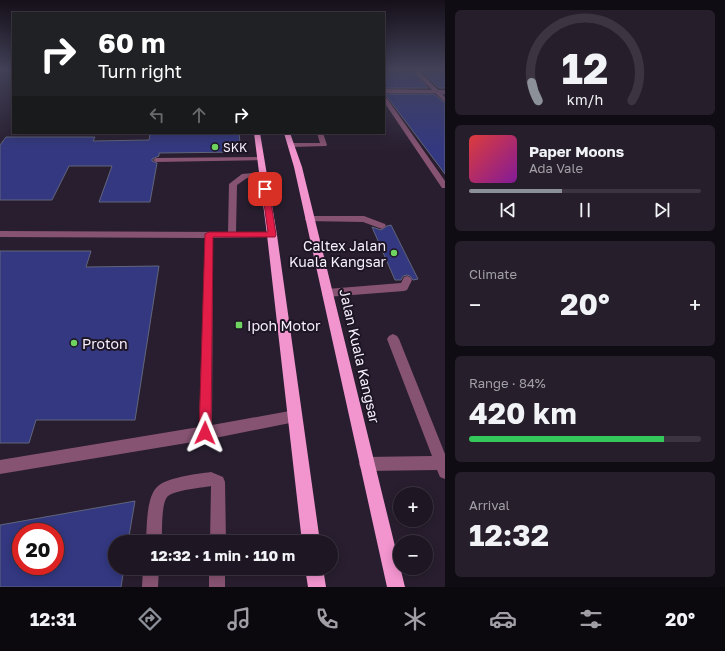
<!DOCTYPE html>
<html lang="en">
<head>
<meta charset="utf-8">
<style>
  :root { --surface:#1e1623; --page:#261f2b; --text:#f1f3f6; --muted:#a19fa6; --line:#3c3541; --accent:#8c9099 }
  body { margin:0; font-family:"Golos Text",sans-serif; background:var(--page); color:var(--text); height:100vh; display:flex; flex-direction:column; font-size:15px; white-space:nowrap }
  * { box-sizing:border-box; margin:0 }
  p { font-size:13px; color:var(--muted) }
  .icon { flex:none; width:22px; height:22px; fill:none; stroke:currentColor; stroke-width:2; stroke-linecap:round; stroke-linejoin:round }
  .map { position:relative; flex:1; overflow:hidden }
  .side { display:flex; flex-direction:column; gap:10px; padding:10px; background:#100c13; width:280px }
  .side>* { flex:none }
  .banner { position:absolute; left:12px; top:12px; width:373px; height:122px; border-radius:0px; box-shadow:0 2px 10px #0003,0 0 0 1px var(--line); background:#202124; color:#fff; overflow:hidden }
  .fabs { position:absolute; left:393px; top:487px; display:grid; gap:8px }
  .fabs a { display:grid; place-items:center; width:40px; height:40px; border-radius:50%; background:var(--surface); box-shadow:0 2px 10px #0003,0 0 0 1px var(--line); font-size:20px }
  .speed { position:absolute; left:12px; top:523px; display:flex; gap:8px; font-size:20px; font-weight:700; text-align:center }
  .speed>* { display:grid; place-content:center; width:52px; height:52px; border-radius:50%; background:var(--surface); box-shadow:0 2px 10px #0003,0 0 0 1px var(--line); line-height:1 }
  .speed .limit { border:6px solid #d22; background:#fff; color:#111 }
  .pin { position:absolute; display:grid; place-items:center; width:34px; height:34px; color:#fff; margin:-17px; border-radius:8px; box-shadow:0 2px 6px #0006 }
  .me { position:absolute; width:44px; margin:-22px; rotate:1deg; stroke-linejoin:round; filter:drop-shadow(0 0 3px #0008) }
  .turn { display:flex; align-items:center; gap:14px; height:84px; padding:0 20px; font-size:18px }
  .turn .icon { width:52px; height:52px; stroke-width:2.5 }
  .turn b { display:block; font-size:28px; line-height:34px }
  .lanes { display:flex; align-items:center; height:38px; padding:0 20px; background:#0003; justify-content:center; gap:20px; direction:ltr }
  .lanes .off { opacity:.35 }
  .big { font-size:30px; font-weight:700; line-height:1.1 }
  .side .tile { flex:1; display:flex; flex-direction:column; justify-content:center; gap:6px; min-width:0; padding:0 14px; border-radius:6px; background:var(--page) }
  .side .dial { align-items:center; gap:0 }
  .dial svg { height:104px; overflow:visible; fill:none; stroke:var(--line); stroke-width:7; stroke-linecap:round; text-anchor:middle }
  .dial text { fill:var(--text); stroke:none }
  .song { display:flex; align-items:center; gap:12px }
  .cover { width:48px; height:48px; border-radius:6px; background:linear-gradient(135deg,hsl(0 70% 55%),hsl(290 70% 35%)) }
  .played { height:4px; border-radius:2px; background:linear-gradient(90deg,var(--accent) 40%,var(--line) 40%) }
  .keys { display:flex; justify-content:space-around; direction:ltr }
  .heat { display:flex; justify-content:space-between; align-items:center; font-size:22px; direction:ltr }
  .charge { height:6px; border-radius:3px; background:linear-gradient(90deg,#34c759 84%,var(--line) 0) }
  .trip { position:absolute; left:108px; top:535px; width:230px; height:40px; border-radius:20px; background:var(--surface); box-shadow:0 2px 10px #0003,0 0 0 1px var(--line); font-weight:700; line-height:40px; text-align:center }
  .tabs { display:flex; height:64px; justify-content:space-around; align-items:center; background:#0c090e; color:var(--muted) }
  .tabs .icon { width:28px; height:28px }
  .tabs .selected { color:var(--accent) }
  .tabs b { font-size:18px; color:var(--text) }
  main { display:flex; flex:1; min-height:0 }
  .map>svg:first-child { display:block }
</style>
</head>
<body>
<main>
<div class="map">
<svg width="445" height="587" viewBox="0 0 445 587">
  <rect width="100%" height="100%" fill="#281e2f"/>
  <path fill="#333881" stroke="#61657b" fill-rule="evenodd" d="M 384,69 L 411,69 L 428,88 L 384,88 Z
    M 419,69 L 445,69 L 445,88 L 439,88 Z
    M 385,94 L 434,94 L 445,103 L 445,174 Z
    M 239,133 L 241,152 L 159,153 L 159,156 L 152,159 L 152,161 L 157,163 L 150,202 L 99,202 L 112,166 L 69,166 L 52,200 L 0,200 L 0,145 L 6,137 L 95,137 L 93,141 L 149,140 L 150,134 Z
    M 391,225 L 418,279 L 413,280 L 410,276 L 407,275 L 403,276 L 401,280 L 395,280 L 372,227 L 381,230 L 387,226 Z
    M 0,251 L 91,251 L 86,267 L 159,266 L 135,420 L 36,420 L 29,443 L 0,443 Z
    M 135,501 L 128,542 L 115,542 L 115,568 L 124,568 L 121,587 L 0,587 L 0,525 ZM 21,532 L 55,532 L 55,566 L 21,566 Z"/>
  <g fill="none" stroke-linecap="round" stroke-linejoin="round">
    <path fill="#875372" fill-rule="evenodd" d="M 384,96 L 386,97 L 445,181 L 445,188 L 442,188 L 384,102 Z
      M 317,133 L 323,133 L 327,145 L 326,146 L 291,147 L 288,145 L 291,143 L 320,143 Z
      M 261,157 L 264,159 L 263,160 L 156,162 L 153,160 L 156,158 Z
      M 263,172 L 266,172 L 266,176 L 247,178 L 237,185 L 236,232 L 272,232 L 276,235 L 275,237 L 213,238 L 212,425 L 295,410 L 300,411 L 301,416 L 300,421 L 205,440 L 0,474 L 0,460 L 199,427 L 205,238 L 0,237 L 0,231 L 228,232 L 229,184 L 242,174 Z
      M 309,216 L 364,216 L 385,224 L 386,226 L 382,229 L 363,222 L 306,221 L 305,219 L 306,217 Z
      M 407,276 L 410,277 L 412,280 L 407,290 L 404,291 L 327,297 L 323,296 L 322,293 L 323,290 L 327,289 L 401,283 L 404,277 Z
      M 211,472 L 223,477 L 225,482 L 226,542 L 210,542 L 211,486 C 200,488 176,490 168,496 C 161,502 162,532 162,542 L 146,542 C 147,527 146,498 157,487 C 167,477 197,474 211,472 Z
      M 143,568 L 159,568 L 158,587 L 142,587 Z
      M 209,568 L 225,568 L 225,587 L 209,587 Z"/>
    <path fill="#875372" fill-rule="evenodd" d="M 412,69 L 417,69 L 438,90 L 445,90 L 445,94 L 442,94 L 445,97 L 445,102 L 435,93 L 384,93 L 384,89 L 432,90 Z
      M 393,334 L 397,336 L 399,339 L 445,454 L 445,479 L 440,477 L 437,470 L 366,471 L 361,469 L 359,464 L 361,459 L 366,457 L 432,456 L 387,339 L 389,336 Z"/>
    <path fill="#f294ce" fill-rule="evenodd" d="M 254,133 L 260,133 L 277,235 L 320,542 L 302,542 L 267,235 Z
      M 284,133 L 290,133 L 302,167 L 405,587 L 387,587 L 294,167 Z
      M 305,568 L 323,568 L 326,587 L 308,587 Z"/>
  </g>
  <linearGradient id="sky" x2="0" y2="1"><stop stop-color="#16101a"/><stop offset="0.46" stop-color="#424158"/><stop offset="1" stop-color="#424158" stop-opacity="0"/></linearGradient>
  <rect width="445" height="151" fill="url(#sky)"/>
  <path fill="#e11d48" stroke="#92132f" d="M 265,187 L 269,189 L 276,235 L 275,237 L 213,237 L 211,433 L 210,437 L 205,439 L 201,437 L 199,433 L 205,234 L 209,232 L 268,232 L 262,189 Z"/>
  <g fill="#6fd360" stroke="#1e1525" stroke-width="1.5">
    <circle cx="215" cy="147" r="4"/>
    <circle cx="394" cy="253" r="4"/>
    <rect x="235" y="321" width="8" height="8" rx="2"/>
    <circle cx="74" cy="343" r="4"/>
  </g>
  <g text-anchor="middle" dominant-baseline="central" stroke-width="4" stroke-linejoin="round" paint-order="stroke">
    <g font-size="12" fill="#f7f1fd" stroke="#1e1525" text-anchor="start">
      <text x="223" y="147">SKK</text>
    </g>
    <g font-size="14" fill="#f7f1fd" stroke="#1e1525" text-anchor="start">
      <text x="386" y="245" text-anchor="end">Caltex Jalan<tspan x="386" dy="16">Kuala Kangsar</tspan></text>
      <text x="247" y="325">Ipoh Motor</text>
      <text x="82" y="343">Proton</text>
    </g>
    <g font-size="14" fill="#f7f1fd" stroke="#1e1525">
      <text transform="translate(360 356) rotate(77)">Jalan Kuala Kangsar</text>
    </g>
  </g>
</svg>
<div class="fabs">
<a>+</a>
<a>−</a>
</div>
<div class="speed"><div class="limit">20</div></div>
<div class="pin" style="left:265px;top:189px;background:#d93025"><svg class="icon" aria-label="arrive" viewBox="0 0 24 24"><path d="M6 21V4h12l-3 4 3 4H6"/></svg></div>
<svg class="me" style="left:205px;top:433px" viewBox="-20 -20 40 40"><path d="M0-17L14 15 0 8-14 15z" fill="#e11d48" stroke="#fff" stroke-width="4"/></svg>
<div class="trip">12:32 · 1 min · 110 m</div>
<div class="banner">
<div class="turn"><svg class="icon" aria-label="right" viewBox="0 0 24 24"><path d="M7 20v-9h11M14 6l5 5-5 5"/></svg><div><b>60 m</b>Turn right</div></div>
<div class="lanes"><svg class="icon off" aria-label="left" viewBox="0 0 24 24"><path d="M17 20v-9H6M10 6l-5 5 5 5"/></svg><svg class="icon off" aria-label="ahead" viewBox="0 0 24 24"><path d="M12 20V5M6 11l6-6 6 6"/></svg><svg class="icon" aria-label="right" viewBox="0 0 24 24"><path d="M7 20v-9h11M14 6l5 5-5 5"/></svg></div>
</div>
</div>
<section class="side">
<div class="tile dial"><svg viewBox="0 0 100 80">
<path d="M14 69A42 42 0 1 1 86 69"/>
<path d="M14 69A42 42 0 0 1 9 55" stroke="#8c9099"/>
<text x="50" y="56" font-size="32" font-weight="700">12</text>
<text x="50" y="72" font-size="11">km/h</text>
</svg></div>
<div class="tile">
<div class="song"><i class="cover"></i><div><b>Paper Moons</b><p>Ada Vale</p></div></div>
<div class="played"></div>
<div class="keys"><svg class="icon" aria-label="previous" viewBox="0 0 24 24"><path d="M18 5L8 12l10 7zM5 5v14"/></svg><svg class="icon" aria-label="pause" viewBox="0 0 24 24"><path d="M8 5v14M16 5v14"/></svg><svg class="icon" aria-label="next" viewBox="0 0 24 24"><path d="M6 5l10 7-10 7zM19 5v14"/></svg></div>
</div>
<div class="tile"><p>Climate</p>
<div class="heat"><a>−</a><b class="big">20°</b><a>+</a></div>
</div>
<div class="tile"><p>Range · 84%</p><b class="big">420 km</b><div class="charge"></div></div>
<div class="tile"><p>Arrival</p><b class="big">12:32</b></div>
</section>
</main>
<nav class="tabs">
<b>12:31</b>
<svg class="icon selected" aria-label="directions" viewBox="0 0 24 24"><path d="M12 3l9 9-9 9-9-9zM9 14v-3h6M13 9l2 2-2 2"/></svg>
<svg class="icon" aria-label="music" viewBox="0 0 24 24"><path d="M9 18V5l10-2v13"/><circle cx="6" cy="18" r="3"/><circle cx="16" cy="16" r="3"/></svg>
<svg class="icon" aria-label="phone" viewBox="0 0 24 24"><path d="M5 4h4l2 5-3 2q2 4 5 5l2-3 5 2v4C11 20 4 13 5 4z"/></svg>
<svg class="icon" aria-label="climate" viewBox="0 0 24 24"><path d="M12 3v18M4 7l16 10M4 17L20 7"/></svg>
<svg class="icon" aria-label="car" viewBox="0 0 24 24"><path d="M5 17H2v-5l4-1 3-4h7l3 4 3 1v5h-3M9 17h6M6 11h13"/><circle cx="7" cy="17" r="2"/><circle cx="17" cy="17" r="2"/></svg>
<svg class="icon" aria-label="filters" viewBox="0 0 24 24"><path d="M4 7h16M4 17h16"/><circle cx="9" cy="7" r="2"/><circle cx="15" cy="17" r="2"/></svg>
<b>20°</b>
</nav>
</body>
</html>
